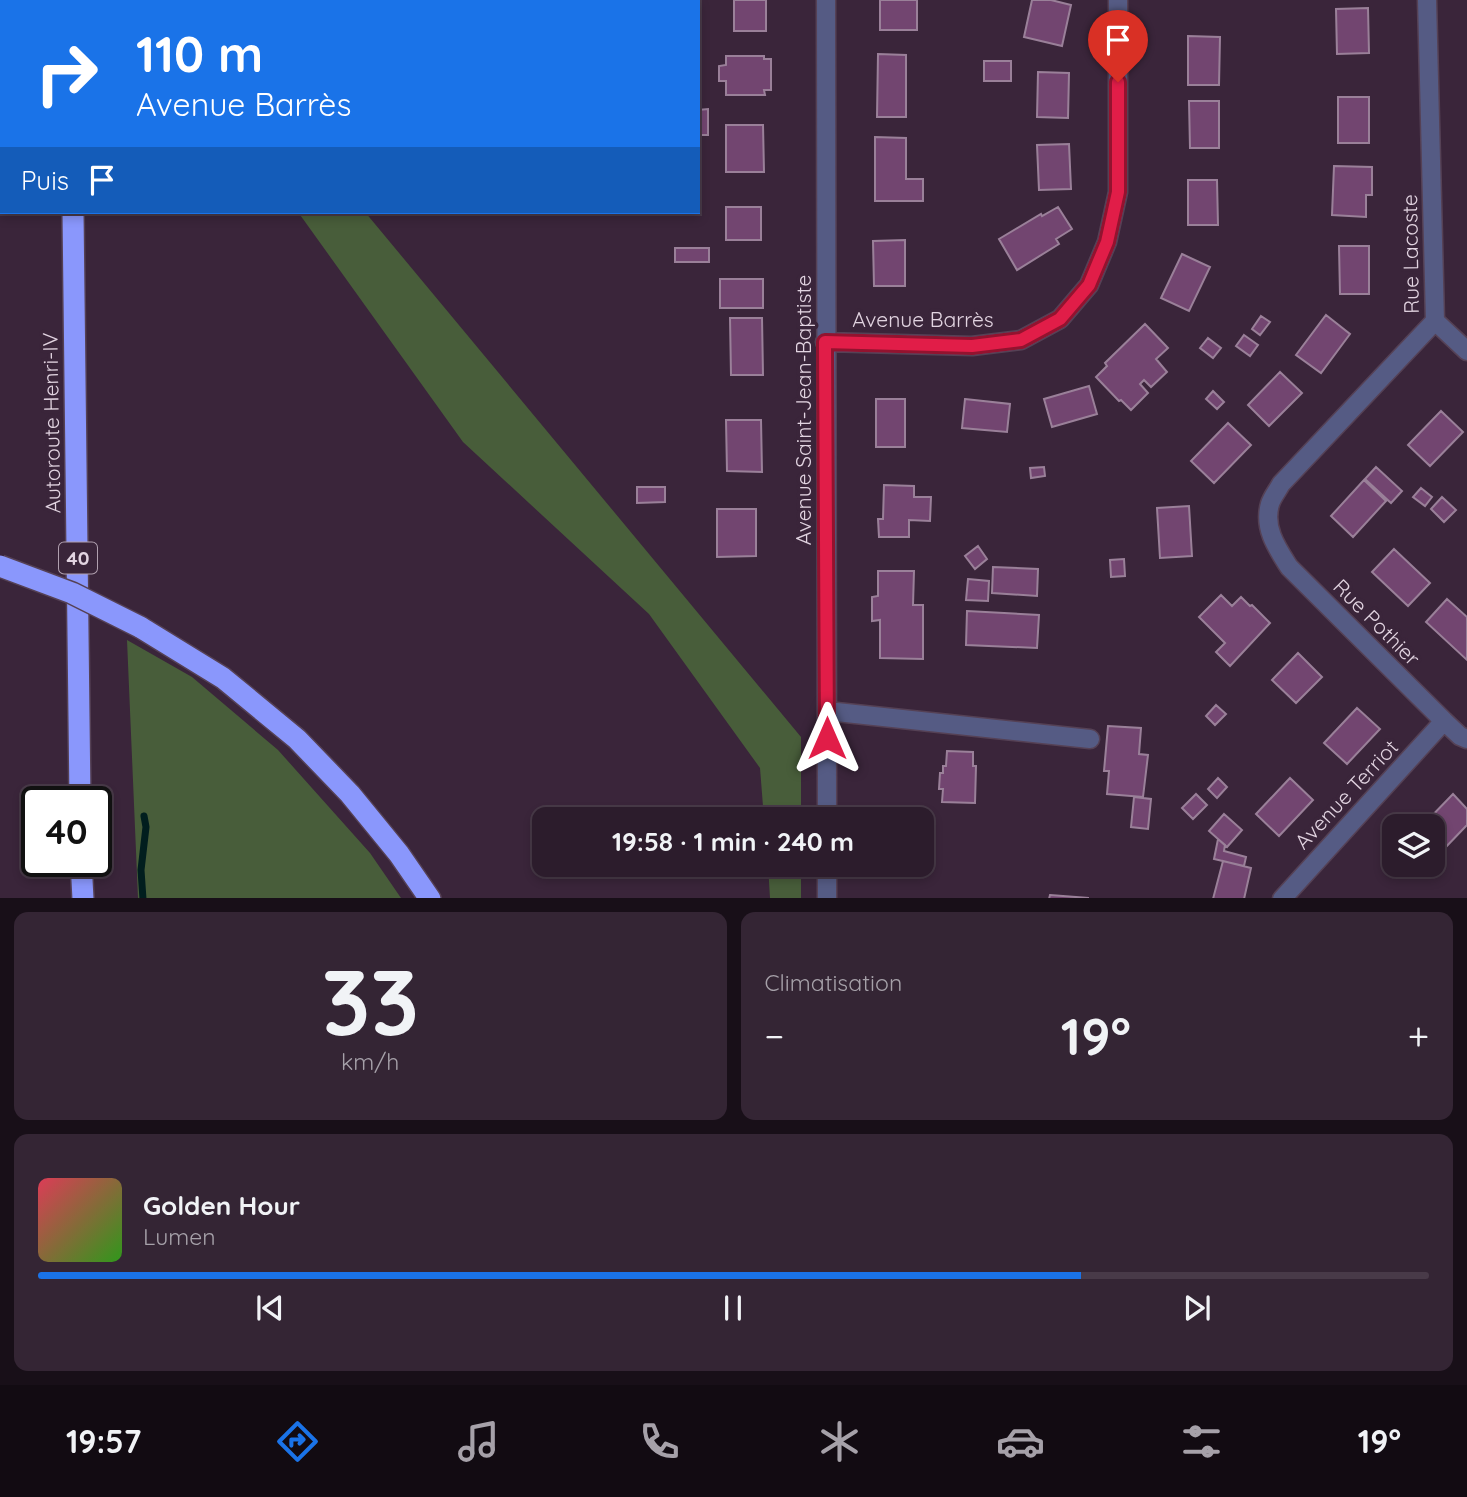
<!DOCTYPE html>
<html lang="fr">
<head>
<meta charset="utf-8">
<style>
  :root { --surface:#2c1c2c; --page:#342534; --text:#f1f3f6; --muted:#a6a1a9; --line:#483a48; --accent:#1a73e8 }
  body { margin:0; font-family:Quicksand,sans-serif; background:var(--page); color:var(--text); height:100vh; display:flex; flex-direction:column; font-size:26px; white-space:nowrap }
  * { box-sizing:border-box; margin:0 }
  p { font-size:23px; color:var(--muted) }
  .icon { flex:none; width:38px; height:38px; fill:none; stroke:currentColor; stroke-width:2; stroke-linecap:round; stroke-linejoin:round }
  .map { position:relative; height:898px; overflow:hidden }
  .details { display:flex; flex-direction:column; gap:14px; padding:14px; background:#180f18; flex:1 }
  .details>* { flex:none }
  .hud { position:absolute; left:0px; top:0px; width:700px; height:214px; box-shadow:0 4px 10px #0003,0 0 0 2px var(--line); background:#1a73e8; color:#fff; overflow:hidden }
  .tools { position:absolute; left:1382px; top:814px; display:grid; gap:14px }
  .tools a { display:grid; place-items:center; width:63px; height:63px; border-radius:14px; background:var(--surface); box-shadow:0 4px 10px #0003,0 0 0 2px var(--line); font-size:35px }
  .speed { position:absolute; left:21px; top:786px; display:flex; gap:14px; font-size:35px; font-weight:700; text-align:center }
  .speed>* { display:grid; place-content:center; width:91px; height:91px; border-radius:50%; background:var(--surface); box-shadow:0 4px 10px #0003,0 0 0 2px var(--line); line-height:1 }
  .speed .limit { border:4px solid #111; border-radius:10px; background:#fff; color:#111 }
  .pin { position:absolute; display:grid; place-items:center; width:60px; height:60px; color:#fff; margin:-72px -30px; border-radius:50% 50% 50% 0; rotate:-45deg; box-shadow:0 0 7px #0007 }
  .pin .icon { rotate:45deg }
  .me { position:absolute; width:77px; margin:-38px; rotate:0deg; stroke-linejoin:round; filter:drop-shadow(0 0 5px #0008) }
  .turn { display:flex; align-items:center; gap:24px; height:147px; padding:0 21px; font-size:32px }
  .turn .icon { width:91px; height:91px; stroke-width:2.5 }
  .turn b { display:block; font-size:49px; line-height:60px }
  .then { display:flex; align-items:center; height:66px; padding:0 21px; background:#0003; gap:14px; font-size:26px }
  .big { font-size:52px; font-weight:700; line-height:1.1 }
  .details .widget { flex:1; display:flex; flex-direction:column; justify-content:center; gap:10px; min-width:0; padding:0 24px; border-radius:14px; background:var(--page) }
  .details .dial { align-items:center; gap:0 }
  .dial b { font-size:91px; line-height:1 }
  .song { display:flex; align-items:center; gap:21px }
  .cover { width:84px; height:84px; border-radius:10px; background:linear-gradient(135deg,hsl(350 70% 55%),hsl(110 70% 35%)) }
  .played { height:7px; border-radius:4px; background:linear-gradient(90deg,var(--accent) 75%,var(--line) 75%) }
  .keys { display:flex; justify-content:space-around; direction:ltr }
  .heat { display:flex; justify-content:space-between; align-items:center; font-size:38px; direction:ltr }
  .details .tiles { flex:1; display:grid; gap:14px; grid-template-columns:1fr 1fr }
  .widget:last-child { grid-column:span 2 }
  .trip { position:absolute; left:532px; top:807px; width:402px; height:70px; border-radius:14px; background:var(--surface); box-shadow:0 4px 10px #0003,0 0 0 2px var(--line); font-weight:700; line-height:70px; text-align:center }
  .menu { display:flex; height:112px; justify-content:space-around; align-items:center; background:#120b12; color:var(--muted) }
  .menu .icon { width:49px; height:49px }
  .menu .active { color:var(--accent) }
  .menu b { font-size:32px; color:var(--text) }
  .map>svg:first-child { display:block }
</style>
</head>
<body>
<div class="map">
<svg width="1467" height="899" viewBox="0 0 1467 899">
  <rect width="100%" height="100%" fill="#3a253a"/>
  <path fill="#485d3a" d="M 298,212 L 365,212 L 801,737 L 801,819 L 764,819 L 760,768 L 649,614 L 463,442 Z
    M 127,640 L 192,677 L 278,750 L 370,853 L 401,898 L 138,898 Z
    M 768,865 L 801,865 L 801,898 L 770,898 Z"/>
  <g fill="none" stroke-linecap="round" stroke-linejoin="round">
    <path stroke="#011e1e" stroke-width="7" d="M 143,899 L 141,870 L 146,827 L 144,816"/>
  </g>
  <path fill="#724570" stroke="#9a8099" stroke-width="2" d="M 734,0 L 766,0 L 766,31 L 734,31 Z
    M 880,0 L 917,0 L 917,30 L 880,30 Z
    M 1032,0 L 1051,0 L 1071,5 L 1062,46 L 1024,37 Z
    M 1368,8 L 1369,53 L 1337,54 L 1336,9 Z
    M 1188,36 L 1220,37 L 1219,85 L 1188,85 Z
    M 878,54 L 906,55 L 906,117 L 877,117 Z
    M 726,56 L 764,56 L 764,59 L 771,59 L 771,90 L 764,90 L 765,95 L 726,95 L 726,81 L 719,81 L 719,66 L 726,65 Z
    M 984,61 L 1011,61 L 1011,81 L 984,81 Z
    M 1038,72 L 1069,73 L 1068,118 L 1037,117 Z
    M 1338,97 L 1369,97 L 1369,143 L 1338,143 Z
    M 1189,101 L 1219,101 L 1219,148 L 1190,148 Z
    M 708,109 L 708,135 L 698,135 L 698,110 Z
    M 726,125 L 763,125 L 764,172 L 726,172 Z
    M 875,137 L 906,138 L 906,179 L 923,179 L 923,201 L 875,201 Z
    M 1069,144 L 1071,189 L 1039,190 L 1037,145 Z
    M 1334,166 L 1372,167 L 1372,195 L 1366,195 L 1366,217 L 1332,215 Z
    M 1188,180 L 1217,180 L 1218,225 L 1188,225 Z
    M 726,207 L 761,207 L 761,240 L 726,240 Z
    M 1058,207 L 1072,229 L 1056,239 L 1059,244 L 1017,270 L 999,239 L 1041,214 L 1042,216 Z
    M 905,240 L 905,286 L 874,286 L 873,241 Z
    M 1339,246 L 1369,246 L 1369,294 L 1340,294 Z
    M 675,248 L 709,248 L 709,262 L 675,262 Z
    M 1182,254 L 1210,267 L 1189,311 L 1161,298 Z
    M 720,279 L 763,279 L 763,308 L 720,308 Z
    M 1326,315 L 1350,334 L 1321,373 L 1296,355 Z
    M 1261,316 L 1270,322 L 1260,335 L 1252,329 Z
    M 730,318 L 762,318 L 763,375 L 731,375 Z
    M 1145,324 L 1168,348 L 1156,359 L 1167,372 L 1151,387 L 1144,380 L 1140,384 L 1148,393 L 1131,410 L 1121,400 L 1119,401 L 1096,377 L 1107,366 L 1105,363 Z
    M 1244,335 L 1258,345 L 1250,356 L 1236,346 Z
    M 1208,338 L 1221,348 L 1213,358 L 1200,348 Z
    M 1280,372 L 1302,393 L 1269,426 L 1248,405 Z
    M 1089,386 L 1097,414 L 1052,427 L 1044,399 Z
    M 1213,391 L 1224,402 L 1217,409 L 1206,399 Z
    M 876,399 L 905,399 L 905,447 L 876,447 Z
    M 965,399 L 1010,404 L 1007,432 L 962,428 Z
    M 1441,411 L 1463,432 L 1430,466 L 1408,445 Z
    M 726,420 L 761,420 L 762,472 L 727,471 Z
    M 1228,423 L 1251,445 L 1214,483 L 1191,461 Z
    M 1044,467 L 1045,476 L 1031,478 L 1030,468 Z
    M 1376,467 L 1402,491 L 1391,503 L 1365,479 Z
    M 1364,480 L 1386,501 L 1353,537 L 1331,516 Z
    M 884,485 L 914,486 L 914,497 L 931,497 L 930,521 L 909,520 L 909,537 L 879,537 L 878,519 L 883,519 Z
    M 637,487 L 665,487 L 665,502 L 637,503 Z
    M 1421,488 L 1432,497 L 1425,506 L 1413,497 Z
    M 1442,497 L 1456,510 L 1444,522 L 1431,509 Z
    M 1189,506 L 1192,556 L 1160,558 L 1157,508 Z
    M 717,509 L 756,509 L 756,556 L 717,557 Z
    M 978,546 L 987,559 L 975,569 L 965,556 Z
    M 1394,549 L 1430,583 L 1408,606 L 1372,572 Z
    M 1124,559 L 1125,576 L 1111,577 L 1110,560 Z
    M 993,567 L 1038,569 L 1037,596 L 992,593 Z
    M 878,571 L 914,571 L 913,605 L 923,605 L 923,659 L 880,658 L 880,620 L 872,621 L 872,597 L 878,596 Z
    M 968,579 L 989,581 L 988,601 L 966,600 Z
    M 1221,595 L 1232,606 L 1241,597 L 1250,606 L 1252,605 L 1270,623 L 1230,666 L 1216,652 L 1225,643 L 1199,617 Z
    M 1447,599 L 1467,617 L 1467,660 L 1426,622 Z
    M 967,611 L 1039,615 L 1037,648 L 966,645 Z
    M 1298,653 L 1322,677 L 1296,703 L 1272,680 Z
    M 1216,705 L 1226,714 L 1215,725 L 1206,716 Z
    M 1357,708 L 1380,729 L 1347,764 L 1324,743 Z
    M 1108,726 L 1141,728 L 1139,754 L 1148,755 L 1143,797 L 1107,794 L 1109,771 L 1104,771 Z
    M 947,751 L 973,752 L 973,766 L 976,766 L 975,803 L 942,802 L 943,789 L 939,789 L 940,773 L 943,773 L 943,766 L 946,766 Z
    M 1218,778 L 1227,787 L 1217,798 L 1208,789 Z
    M 1290,778 L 1313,800 L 1279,836 L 1256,814 Z
    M 1196,794 L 1207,805 L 1193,819 L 1182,808 Z
    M 1453,794 L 1467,809 L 1467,825 L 1442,851 L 1433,843 L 1433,826 L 1422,826 Z
    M 1134,797 L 1151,799 L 1148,829 L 1131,827 Z
    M 1224,814 L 1242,830 L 1227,847 L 1209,831 Z
    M 1218,839 L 1225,845 L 1224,851 L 1246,857 L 1244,866 L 1214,859 Z
    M 1223,861 L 1251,868 L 1244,899 L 1213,899 Z
    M 1050,895 L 1088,898 L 1088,899 L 1049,899 Z"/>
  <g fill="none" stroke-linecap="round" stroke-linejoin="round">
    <g stroke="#554155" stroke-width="21">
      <path id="minor" d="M 481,0 L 481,2
        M 826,0 L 827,819
        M 1427,0 L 1435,321 L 1281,484 C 1278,490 1272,497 1270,504 C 1263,528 1277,548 1289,567 L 1444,721 L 1460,736 L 1467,739
        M 1435,321 L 1467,351
        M 825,342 L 972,346 L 1021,340 L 1060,319 L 1089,285 L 1107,242 L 1118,192 L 1118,0
        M 827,711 L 1090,739
        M 827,864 L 827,899
        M 1282,899 L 1444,721"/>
    </g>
    <g stroke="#554155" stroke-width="24">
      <path id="highway" d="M 71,0 L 71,2
        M 73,212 L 80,802
        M 140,627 L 223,678 L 297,739 L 350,794 L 399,854 L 430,899
        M 81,861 L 83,899"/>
    </g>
    <use href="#minor" stroke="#555b84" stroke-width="18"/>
    <use href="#highway" stroke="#8a97fc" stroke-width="21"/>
    <g stroke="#554155" stroke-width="24" stroke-linecap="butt">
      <path id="highway-bridge" d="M 0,566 L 72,593 L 140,627"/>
    </g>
    <use href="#highway-bridge" stroke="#8a97fc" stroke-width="21"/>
  </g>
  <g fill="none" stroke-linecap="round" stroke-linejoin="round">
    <g stroke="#92132f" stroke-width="18">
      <path id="route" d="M 827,738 L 825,342 L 972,346 L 1021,340 L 1060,319 L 1089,285 L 1107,242 L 1118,192 L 1118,82"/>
    </g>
    <use href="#route" stroke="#e11d48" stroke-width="12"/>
  </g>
  <g text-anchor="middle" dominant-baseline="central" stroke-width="7" stroke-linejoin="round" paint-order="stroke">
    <rect fill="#3a253a" stroke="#b0a0af" stroke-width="2" x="59" y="542.5" width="38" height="31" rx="5"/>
    <g font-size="19" font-weight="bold" fill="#e2d4e1">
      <text x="78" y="558">40</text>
    </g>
    <g font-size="21" fill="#e2d4e1" stroke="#3a253a">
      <text transform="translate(1410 254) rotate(-91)">Rue Lacoste</text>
      <text x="923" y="319">Avenue Barrès</text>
      <text transform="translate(803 410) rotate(-90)">Avenue Saint-Jean-Baptiste</text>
      <text transform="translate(51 423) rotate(-91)">Autoroute Henri-IV</text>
      <text transform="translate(1377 622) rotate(45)">Rue Pothier</text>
      <text transform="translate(1346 794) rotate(-47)">Avenue Terriot</text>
    </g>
  </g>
</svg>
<div class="tools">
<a><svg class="icon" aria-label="layers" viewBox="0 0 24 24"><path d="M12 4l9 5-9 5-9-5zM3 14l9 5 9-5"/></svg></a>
</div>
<div class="speed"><div class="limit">40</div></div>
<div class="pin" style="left:1118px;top:82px;background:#d93025"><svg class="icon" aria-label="arrive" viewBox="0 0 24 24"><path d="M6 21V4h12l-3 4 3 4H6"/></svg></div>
<svg class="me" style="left:827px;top:738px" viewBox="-20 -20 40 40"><path d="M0-17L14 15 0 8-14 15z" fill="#e11d48" stroke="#fff" stroke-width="4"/></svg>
<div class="trip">19:58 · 1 min · 240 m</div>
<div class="hud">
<div class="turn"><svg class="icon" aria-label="right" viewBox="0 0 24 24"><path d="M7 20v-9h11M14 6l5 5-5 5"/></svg><div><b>110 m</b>Avenue Barrès</div></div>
<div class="then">Puis<svg class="icon" aria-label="arrive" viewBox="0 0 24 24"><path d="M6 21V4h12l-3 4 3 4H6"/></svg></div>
</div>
</div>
<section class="details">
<div class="tiles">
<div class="widget dial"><b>33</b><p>km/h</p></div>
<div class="widget"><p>Climatisation</p>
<div class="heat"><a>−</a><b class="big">19°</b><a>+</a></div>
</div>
<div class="widget">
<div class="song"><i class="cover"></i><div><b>Golden Hour</b><p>Lumen</p></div></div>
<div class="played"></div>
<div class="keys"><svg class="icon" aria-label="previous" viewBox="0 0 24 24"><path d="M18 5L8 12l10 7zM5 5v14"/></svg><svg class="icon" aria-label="pause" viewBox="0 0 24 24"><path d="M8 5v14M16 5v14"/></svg><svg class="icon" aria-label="next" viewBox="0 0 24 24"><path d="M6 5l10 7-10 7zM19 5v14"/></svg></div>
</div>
</div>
</section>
<nav class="menu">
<b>19:57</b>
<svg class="icon active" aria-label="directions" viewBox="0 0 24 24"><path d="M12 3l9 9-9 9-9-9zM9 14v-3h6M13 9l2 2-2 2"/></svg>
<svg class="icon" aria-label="music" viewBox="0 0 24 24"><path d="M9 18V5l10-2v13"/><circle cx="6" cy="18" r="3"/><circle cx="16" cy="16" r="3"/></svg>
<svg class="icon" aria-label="phone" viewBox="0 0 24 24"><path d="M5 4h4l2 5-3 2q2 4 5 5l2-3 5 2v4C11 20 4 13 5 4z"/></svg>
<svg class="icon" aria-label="climate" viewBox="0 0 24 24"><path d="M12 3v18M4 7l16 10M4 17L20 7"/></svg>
<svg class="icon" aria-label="car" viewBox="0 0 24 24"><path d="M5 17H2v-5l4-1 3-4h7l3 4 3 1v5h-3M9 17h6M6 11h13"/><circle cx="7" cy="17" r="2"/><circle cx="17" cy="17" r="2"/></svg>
<svg class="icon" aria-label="filters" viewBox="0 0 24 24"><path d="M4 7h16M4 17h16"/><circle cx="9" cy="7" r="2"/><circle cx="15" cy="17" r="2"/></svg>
<b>19°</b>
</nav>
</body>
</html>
